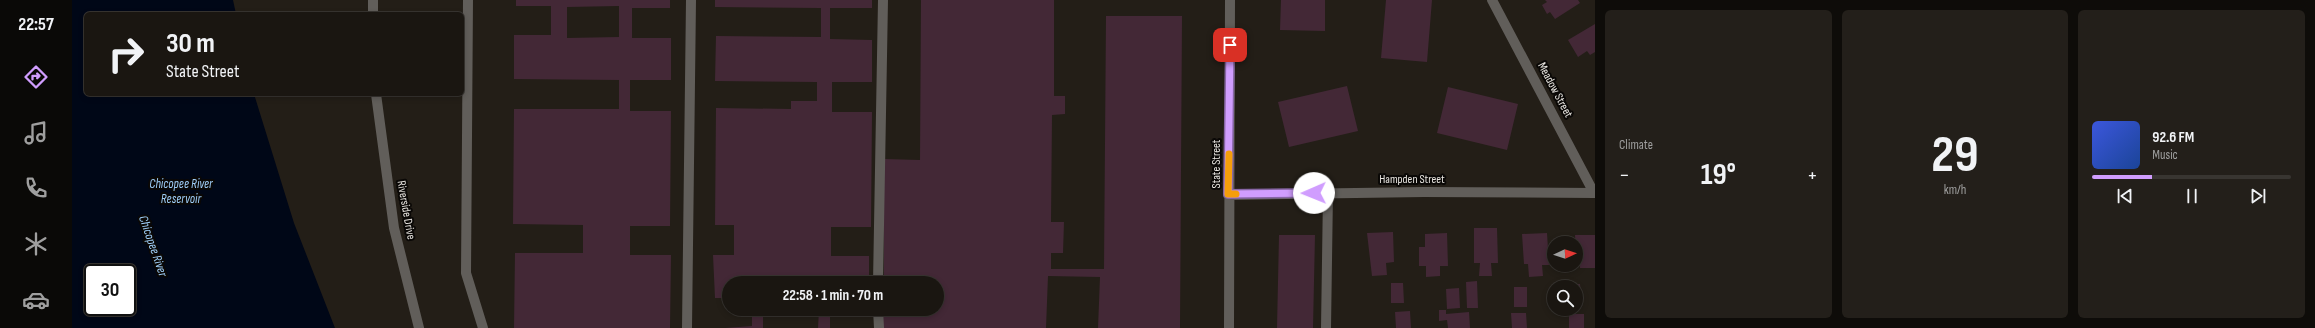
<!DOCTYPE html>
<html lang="en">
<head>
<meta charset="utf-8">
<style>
  :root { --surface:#1a1611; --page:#231f1a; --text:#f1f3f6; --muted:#9f9f9f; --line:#383531; --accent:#d09dfe }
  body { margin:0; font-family:"Sofia Sans Condensed",sans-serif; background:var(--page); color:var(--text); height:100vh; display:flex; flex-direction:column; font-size:15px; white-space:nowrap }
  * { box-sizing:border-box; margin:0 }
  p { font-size:13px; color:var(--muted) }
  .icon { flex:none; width:22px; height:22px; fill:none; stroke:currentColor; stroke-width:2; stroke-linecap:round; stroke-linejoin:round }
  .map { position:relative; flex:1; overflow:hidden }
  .sheet { display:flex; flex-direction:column; gap:10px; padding:10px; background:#0e0c09; width:720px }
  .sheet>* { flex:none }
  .guide { position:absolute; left:12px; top:12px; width:380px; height:84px; border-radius:6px; box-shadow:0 2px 6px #0003,0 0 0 1px var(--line); background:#1a1611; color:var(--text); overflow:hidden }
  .needle { width:26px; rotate:87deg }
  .buttons { position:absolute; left:1475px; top:236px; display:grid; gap:8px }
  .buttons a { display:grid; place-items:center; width:36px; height:36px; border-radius:50%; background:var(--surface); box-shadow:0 2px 6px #0003,0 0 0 1px var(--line); font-size:20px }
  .speed { position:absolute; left:12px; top:264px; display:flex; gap:8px; font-size:20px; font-weight:700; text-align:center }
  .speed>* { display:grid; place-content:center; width:52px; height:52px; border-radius:50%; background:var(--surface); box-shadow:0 2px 6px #0003,0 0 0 1px var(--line); line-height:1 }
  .speed .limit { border:2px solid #111; border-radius:6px; background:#fff; color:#111 }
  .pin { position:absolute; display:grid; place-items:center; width:34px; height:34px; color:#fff; margin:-17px; border-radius:8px; box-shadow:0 2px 6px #0006 }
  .me { position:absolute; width:44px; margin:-22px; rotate:269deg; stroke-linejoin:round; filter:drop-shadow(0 0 3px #0008) }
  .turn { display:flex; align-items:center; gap:14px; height:84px; padding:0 16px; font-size:18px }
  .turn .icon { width:52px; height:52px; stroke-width:2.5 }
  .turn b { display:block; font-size:28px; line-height:34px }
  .big { font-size:30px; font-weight:700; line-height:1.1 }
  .sheet .card { flex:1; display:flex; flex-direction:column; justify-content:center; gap:6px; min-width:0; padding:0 14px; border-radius:6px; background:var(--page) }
  .sheet .dial { align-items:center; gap:0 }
  .dial b { font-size:52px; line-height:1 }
  .song { display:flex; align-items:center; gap:12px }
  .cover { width:48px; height:48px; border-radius:6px; background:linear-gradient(135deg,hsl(230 70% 55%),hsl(220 70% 35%)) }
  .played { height:4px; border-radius:2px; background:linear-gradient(90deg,var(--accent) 30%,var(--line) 30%) }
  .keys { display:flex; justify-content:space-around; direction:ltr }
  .heat { display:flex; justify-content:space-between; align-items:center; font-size:22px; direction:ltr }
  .sheet .tiles { flex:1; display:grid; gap:10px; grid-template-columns:repeat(3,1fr) }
  .trip { position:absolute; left:650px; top:276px; width:222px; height:40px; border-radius:20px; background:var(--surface); box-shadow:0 2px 6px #0003,0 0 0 1px var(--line); font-weight:700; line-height:40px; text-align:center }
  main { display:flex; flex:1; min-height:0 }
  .tab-bar { display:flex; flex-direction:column; width:72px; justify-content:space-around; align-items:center; background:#0a0907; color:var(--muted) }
  .tab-bar .icon { width:28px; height:28px }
  .tab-bar .current { color:var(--accent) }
  .tab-bar b { font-size:18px; color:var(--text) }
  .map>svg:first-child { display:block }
</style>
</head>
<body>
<main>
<nav class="tab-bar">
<b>22:57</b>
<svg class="icon current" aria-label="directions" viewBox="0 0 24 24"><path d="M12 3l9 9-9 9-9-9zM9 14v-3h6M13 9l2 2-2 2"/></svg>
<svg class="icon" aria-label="music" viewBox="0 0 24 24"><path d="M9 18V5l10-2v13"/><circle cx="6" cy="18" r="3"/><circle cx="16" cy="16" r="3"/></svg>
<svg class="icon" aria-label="phone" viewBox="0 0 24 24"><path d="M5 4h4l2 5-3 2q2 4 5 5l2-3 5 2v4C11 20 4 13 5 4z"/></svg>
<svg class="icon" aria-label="climate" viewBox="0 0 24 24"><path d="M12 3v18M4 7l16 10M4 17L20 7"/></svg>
<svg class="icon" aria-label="car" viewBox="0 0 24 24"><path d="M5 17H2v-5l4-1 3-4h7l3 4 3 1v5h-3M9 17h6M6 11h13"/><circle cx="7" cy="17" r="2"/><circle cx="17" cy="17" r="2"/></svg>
</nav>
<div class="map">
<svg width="1523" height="328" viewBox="0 0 1523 328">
  <rect width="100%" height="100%" fill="#231e17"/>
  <path fill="#000717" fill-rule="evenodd" d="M 0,0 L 161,0 L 164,14 L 14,14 L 14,94 L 182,94 L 222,223 L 263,328 L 0,328 ZM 21,273 L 55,273 L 55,307 L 21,307 Z"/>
  <path fill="#432836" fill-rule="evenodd" d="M 444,0 L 598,0 L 598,8 L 560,8 L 560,38 L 599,38 L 599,80 L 558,80 L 558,111 L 599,111 L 598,226 L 558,226 L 558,255 L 599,255 L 598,328 L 442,328 L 443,253 L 511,253 L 511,225 L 441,224 L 442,109 L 547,109 L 547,80 L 442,79 L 442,35 L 479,35 L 479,6 L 444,6 ZM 547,6 L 547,37 L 495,38 L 495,7 Z
    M 643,0 L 800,0 L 800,8 L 758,8 L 758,39 L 800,40 L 800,82 L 760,82 L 760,112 L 800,112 L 799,227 L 759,227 L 759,256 L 797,256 L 797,283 L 657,283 L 657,298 L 643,298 L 641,255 L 662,255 L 662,225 L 643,225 L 644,108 L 719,109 L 719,101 L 745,101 L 745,82 L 643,81 L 644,36 L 749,37 L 749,8 L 643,7 Z
    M 849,0 L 982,0 L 982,96 L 993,96 L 993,114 L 980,115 L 979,222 L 992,222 L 991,253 L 979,253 L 979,269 L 1032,269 L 1034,16 L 1110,16 L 1108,328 L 1026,328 L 1028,277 L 976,276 L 974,328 L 811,328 L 811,309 L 865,309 L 865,283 L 812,283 L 812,159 L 848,160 Z
    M 1209,0 L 1253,0 L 1253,31 L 1208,30 Z
    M 1314,0 L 1360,0 L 1355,62 L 1309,58 Z
    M 1473,0 L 1506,0 L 1508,3 L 1483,19 L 1478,12 L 1475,14 L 1470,5 L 1475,2 Z
    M 1523,24 L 1523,52 L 1518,55 L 1515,51 L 1506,57 L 1496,40 Z
    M 1275,86 L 1286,131 L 1217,147 L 1206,102 Z
    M 1376,87 L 1446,104 L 1435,150 L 1365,133 Z
    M 1402,228 L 1425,228 L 1426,263 L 1419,263 L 1420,276 L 1407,276 L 1408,263 L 1402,263 Z
    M 1321,232 L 1322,262 L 1314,263 L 1315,275 L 1300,276 L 1295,233 Z
    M 1375,233 L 1376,266 L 1368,266 L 1368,276 L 1354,277 L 1354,266 L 1347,266 L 1347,247 L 1353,247 L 1353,234 Z
    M 1475,233 L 1477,265 L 1470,265 L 1471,276 L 1457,277 L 1456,264 L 1452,264 L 1450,234 Z
    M 1207,235 L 1243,235 L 1241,328 L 1205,328 Z
    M 1503,235 L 1523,235 L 1523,268 L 1508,268 L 1507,253 L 1504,253 Z
    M 1405,281 L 1406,308 L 1395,308 L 1394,282 Z
    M 1319,283 L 1331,283 L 1332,303 L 1319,303 Z
    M 1508,284 L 1510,306 L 1504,307 L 1504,287 L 1493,287 L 1493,285 Z
    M 1442,287 L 1455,287 L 1455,307 L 1442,307 Z
    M 1387,288 L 1388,308 L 1375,309 L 1374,289 Z
    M 680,309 L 691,309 L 691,328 L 653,328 L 680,326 Z
    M 747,309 L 758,309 L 758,328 L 746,328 Z
    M 1367,310 L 1374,310 L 1374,314 L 1397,312 L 1398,328 L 1376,328 L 1375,320 L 1367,321 Z
    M 1338,311 L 1339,328 L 1324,328 L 1323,312 Z
    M 1439,313 L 1454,313 L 1455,328 L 1440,328 Z
    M 1497,314 L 1512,314 L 1512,328 L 1497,328 Z"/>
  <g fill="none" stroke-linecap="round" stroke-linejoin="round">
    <path stroke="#615e5a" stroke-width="10" d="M 301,0 L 301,14
      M 396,0 L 394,273 L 411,328
      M 1420,0 L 1522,193
      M 304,94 L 322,228 L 347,328
      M 1156,195 L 1352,192 L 1523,193
      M 806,283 L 811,0
      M 806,309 L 807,328
      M 615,328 L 619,0
      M 1157,328 L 1158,0
      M 1254,328 L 1256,193"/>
  </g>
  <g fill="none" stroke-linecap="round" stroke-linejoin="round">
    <g stroke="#8766a5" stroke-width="10">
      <path id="route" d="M 1158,45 L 1156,194 L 1242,193"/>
    </g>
    <use href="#route" stroke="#d09dfe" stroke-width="7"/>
    <path stroke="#f59e0b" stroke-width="7" d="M 1157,154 L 1156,194 L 1164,194"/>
  </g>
  <g text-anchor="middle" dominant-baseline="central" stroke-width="4" stroke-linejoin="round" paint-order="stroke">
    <g font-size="12" fill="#e8e5e0" stroke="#0a0806">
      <text transform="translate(1483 90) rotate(62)">Meadow Street</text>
      <text transform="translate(1144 164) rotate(-90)">State Street</text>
      <text x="1340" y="179">Hampden Street</text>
      <text transform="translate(334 210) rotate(80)">Riverside Drive</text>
    </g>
    <g font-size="13" font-style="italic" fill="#9ecdf7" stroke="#0a0806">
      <text x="109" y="184">Chicopee River<tspan x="109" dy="15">Reservoir</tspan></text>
      <text transform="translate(81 246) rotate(71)">Chicopee River</text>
    </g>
  </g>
</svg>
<div class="buttons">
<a><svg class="needle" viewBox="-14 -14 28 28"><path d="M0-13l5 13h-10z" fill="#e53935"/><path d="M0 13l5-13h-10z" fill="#9f9f9f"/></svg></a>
<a><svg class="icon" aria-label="search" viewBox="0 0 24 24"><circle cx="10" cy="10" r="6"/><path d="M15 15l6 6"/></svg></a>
</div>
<div class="speed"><div class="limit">30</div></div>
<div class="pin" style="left:1158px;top:45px;background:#d93025"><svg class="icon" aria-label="arrive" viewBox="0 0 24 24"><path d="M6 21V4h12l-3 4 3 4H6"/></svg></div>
<svg class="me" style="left:1242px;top:193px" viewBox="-20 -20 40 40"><circle r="19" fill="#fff"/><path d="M0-13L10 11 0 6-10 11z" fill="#d09dfe"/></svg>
<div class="trip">22:58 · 1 min · 70 m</div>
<div class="guide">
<div class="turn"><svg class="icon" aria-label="right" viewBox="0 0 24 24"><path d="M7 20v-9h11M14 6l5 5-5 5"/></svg><div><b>30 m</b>State Street</div></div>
</div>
</div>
<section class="sheet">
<div class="tiles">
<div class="card"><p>Climate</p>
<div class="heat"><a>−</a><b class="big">19°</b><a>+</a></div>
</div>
<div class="card dial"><b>29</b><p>km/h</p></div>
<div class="card">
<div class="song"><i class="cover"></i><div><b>92.6 FM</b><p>Music</p></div></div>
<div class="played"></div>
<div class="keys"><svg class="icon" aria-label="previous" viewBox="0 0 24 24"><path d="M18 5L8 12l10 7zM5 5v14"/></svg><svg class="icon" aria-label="pause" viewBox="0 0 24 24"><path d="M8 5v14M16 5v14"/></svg><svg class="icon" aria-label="next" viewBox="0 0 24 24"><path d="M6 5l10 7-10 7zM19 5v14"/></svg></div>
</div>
</div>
</section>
</main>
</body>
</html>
